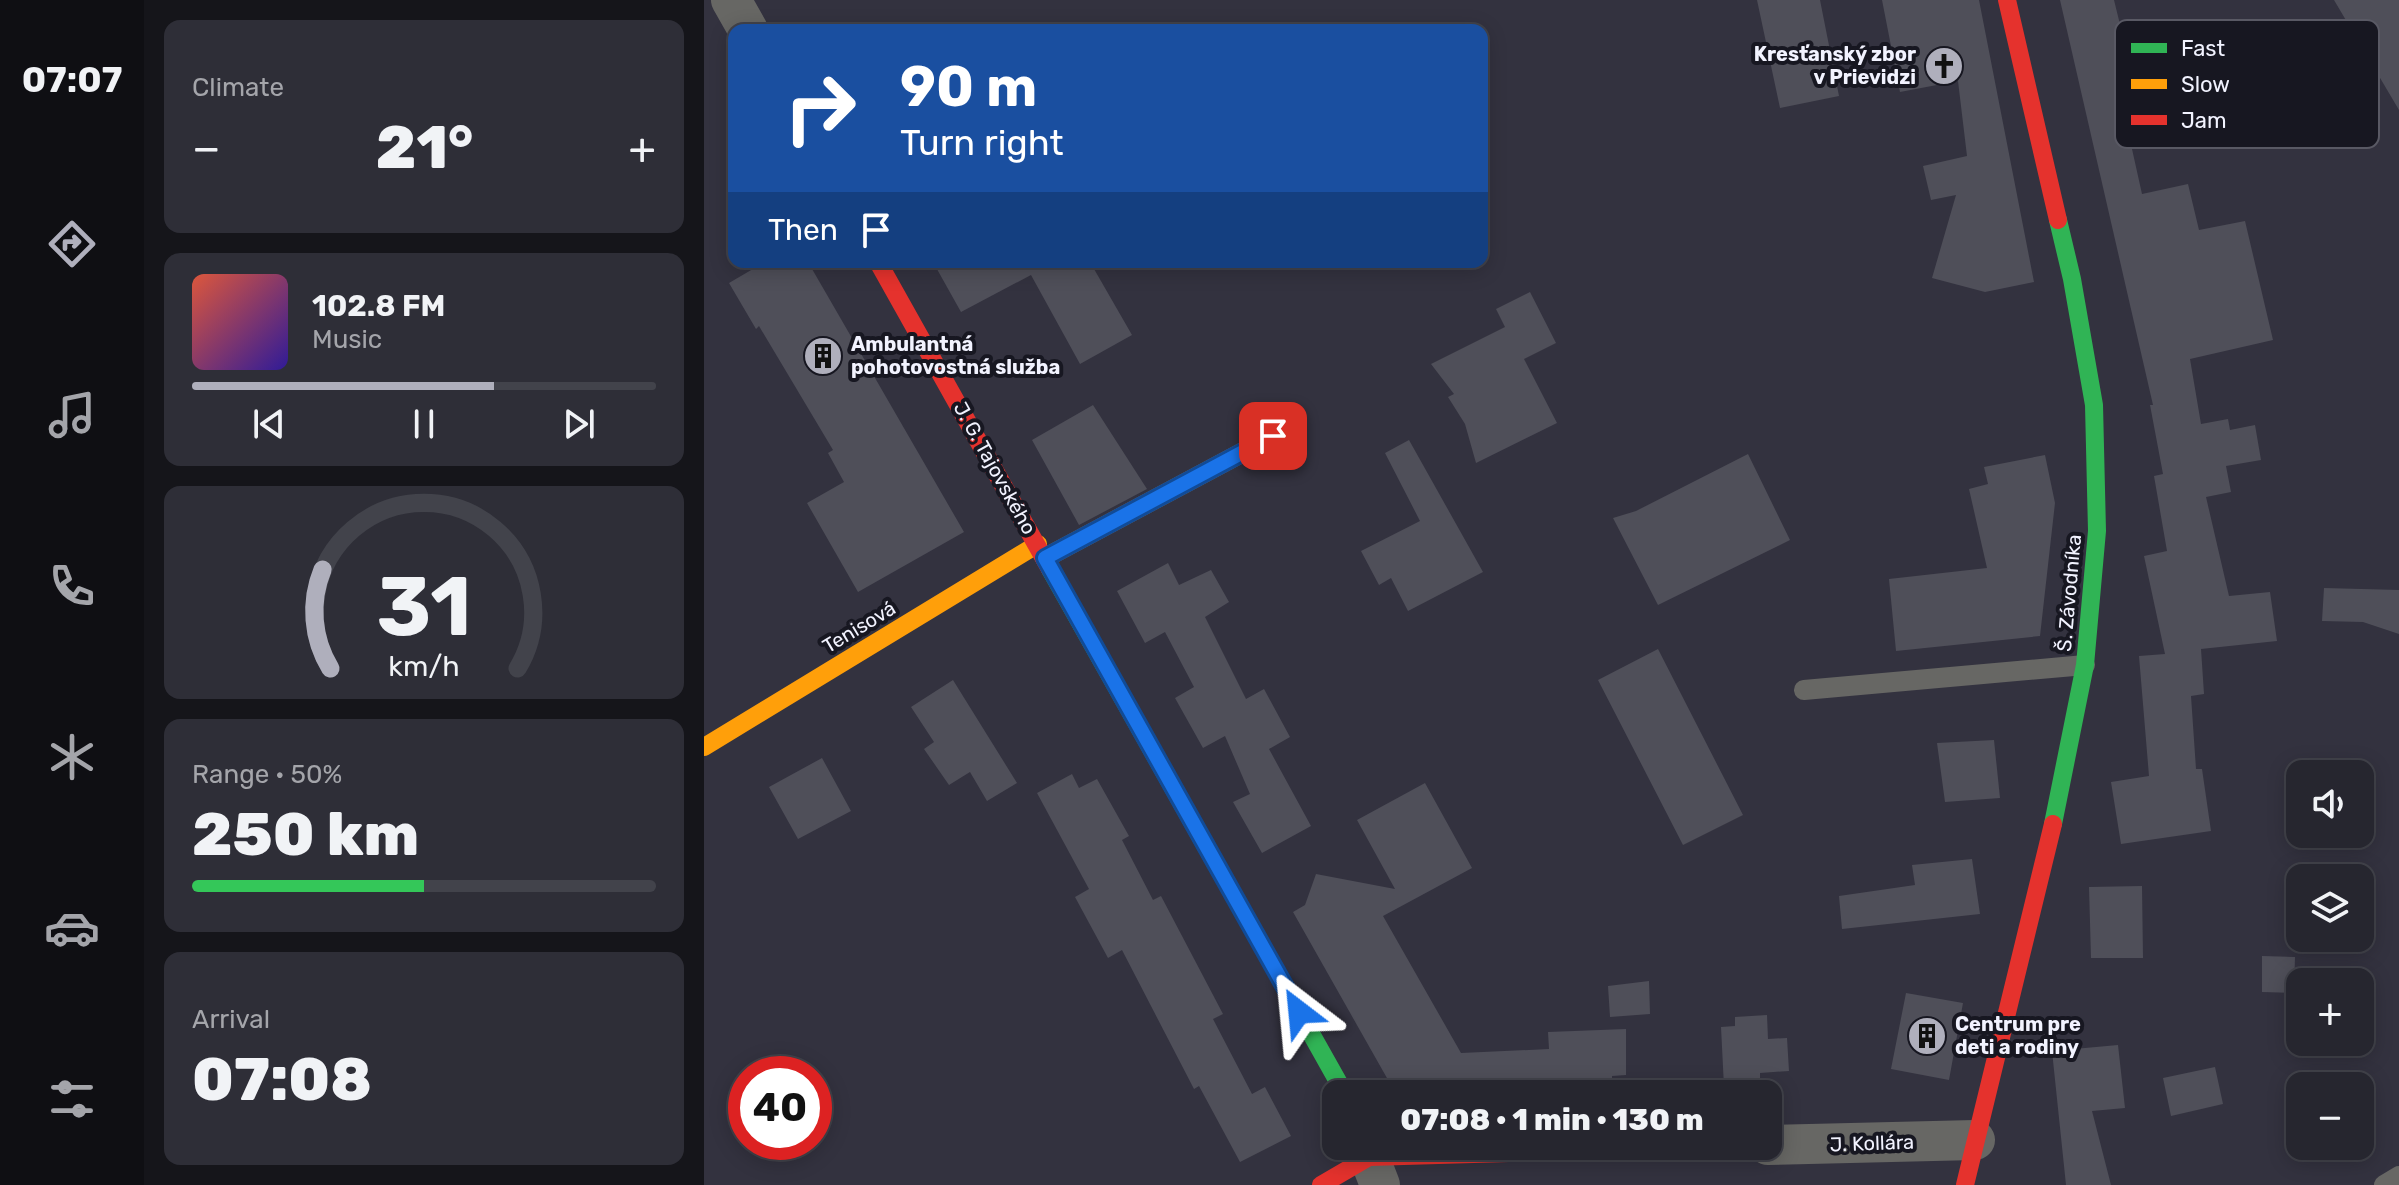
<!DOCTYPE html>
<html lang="en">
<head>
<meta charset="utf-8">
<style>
  :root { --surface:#26262f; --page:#2e2e37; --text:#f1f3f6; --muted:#a4a5aa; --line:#42434b; --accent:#afafbc }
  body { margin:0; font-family:Rubik,sans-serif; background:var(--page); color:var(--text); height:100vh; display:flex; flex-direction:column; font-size:30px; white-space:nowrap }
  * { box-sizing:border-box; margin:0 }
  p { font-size:26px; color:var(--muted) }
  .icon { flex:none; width:44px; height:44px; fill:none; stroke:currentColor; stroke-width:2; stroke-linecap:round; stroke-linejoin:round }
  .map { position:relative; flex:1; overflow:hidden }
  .side { display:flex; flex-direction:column; gap:20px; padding:20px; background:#15151a; width:560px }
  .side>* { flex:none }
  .hud { position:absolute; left:24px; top:24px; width:760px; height:244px; border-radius:16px; box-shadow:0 4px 20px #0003,0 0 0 2px var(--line); background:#1a4fa0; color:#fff; overflow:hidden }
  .tools { position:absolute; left:1582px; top:760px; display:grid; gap:16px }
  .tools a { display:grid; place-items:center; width:88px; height:88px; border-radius:16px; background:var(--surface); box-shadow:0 4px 20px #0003,0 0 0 2px var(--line); font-size:40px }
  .speed { position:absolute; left:24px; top:1056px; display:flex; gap:16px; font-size:40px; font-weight:700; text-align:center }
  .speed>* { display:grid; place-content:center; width:104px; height:104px; border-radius:50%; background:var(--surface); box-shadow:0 4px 20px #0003,0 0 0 2px var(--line); line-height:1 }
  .speed .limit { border:12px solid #d22; background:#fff; color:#111 }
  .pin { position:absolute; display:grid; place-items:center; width:68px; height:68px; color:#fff; margin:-34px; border-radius:16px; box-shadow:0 4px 12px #0006 }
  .me { position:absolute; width:88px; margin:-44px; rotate:331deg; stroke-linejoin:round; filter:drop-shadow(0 0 6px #0008) }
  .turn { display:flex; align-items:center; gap:28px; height:168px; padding:0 40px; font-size:36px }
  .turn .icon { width:104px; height:104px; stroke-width:2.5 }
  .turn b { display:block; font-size:56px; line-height:68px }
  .then { display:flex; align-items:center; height:76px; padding:0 40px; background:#0003; gap:16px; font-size:30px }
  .big { font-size:60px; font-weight:800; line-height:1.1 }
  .side .widget { flex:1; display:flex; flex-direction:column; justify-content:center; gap:12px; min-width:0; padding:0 28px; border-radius:16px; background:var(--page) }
  .side .dial { align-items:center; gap:0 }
  .dial svg { height:208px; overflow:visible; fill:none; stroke:var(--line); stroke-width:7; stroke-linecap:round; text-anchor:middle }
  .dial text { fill:var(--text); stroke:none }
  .song { display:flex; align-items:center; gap:24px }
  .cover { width:96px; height:96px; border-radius:12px; background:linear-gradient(135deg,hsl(10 70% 55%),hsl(250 70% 35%)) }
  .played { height:8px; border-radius:4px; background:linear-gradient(90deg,var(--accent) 65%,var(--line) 65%) }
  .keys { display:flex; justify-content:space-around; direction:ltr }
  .heat { display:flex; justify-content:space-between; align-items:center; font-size:44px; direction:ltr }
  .charge { height:12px; border-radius:6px; background:linear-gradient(90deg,#34c759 50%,var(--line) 0) }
  .trip { position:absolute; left:618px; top:1080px; width:460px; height:80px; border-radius:16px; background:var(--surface); box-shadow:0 4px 20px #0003,0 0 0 2px var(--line); font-weight:800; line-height:80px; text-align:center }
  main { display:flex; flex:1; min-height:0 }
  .tab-bar { display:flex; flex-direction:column; width:144px; justify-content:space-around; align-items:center; background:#0f0f13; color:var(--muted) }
  .tab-bar .icon { width:56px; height:56px }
  .tab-bar .on { color:var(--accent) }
  .tab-bar b { font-size:36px; color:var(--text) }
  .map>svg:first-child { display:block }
</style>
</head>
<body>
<main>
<nav class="tab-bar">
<b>07:07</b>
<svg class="icon on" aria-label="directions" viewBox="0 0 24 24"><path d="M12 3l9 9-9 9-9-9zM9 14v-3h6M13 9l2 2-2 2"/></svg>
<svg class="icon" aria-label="music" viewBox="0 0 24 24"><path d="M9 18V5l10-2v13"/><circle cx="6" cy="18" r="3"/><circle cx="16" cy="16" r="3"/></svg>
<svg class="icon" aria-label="phone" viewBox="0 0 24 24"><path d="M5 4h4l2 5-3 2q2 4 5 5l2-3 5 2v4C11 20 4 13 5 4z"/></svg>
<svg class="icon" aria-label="climate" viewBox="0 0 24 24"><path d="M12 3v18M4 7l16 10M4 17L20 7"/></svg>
<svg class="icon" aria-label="car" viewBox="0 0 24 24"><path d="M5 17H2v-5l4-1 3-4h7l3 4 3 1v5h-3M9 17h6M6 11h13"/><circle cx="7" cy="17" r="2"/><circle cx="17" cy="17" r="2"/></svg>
<svg class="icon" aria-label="filters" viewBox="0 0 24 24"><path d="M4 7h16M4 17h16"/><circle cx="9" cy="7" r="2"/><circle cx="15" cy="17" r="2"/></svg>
</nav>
<section class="side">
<div class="widget"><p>Climate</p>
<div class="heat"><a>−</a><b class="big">21°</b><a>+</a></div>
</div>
<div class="widget">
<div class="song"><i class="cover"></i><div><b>102.8 FM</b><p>Music</p></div></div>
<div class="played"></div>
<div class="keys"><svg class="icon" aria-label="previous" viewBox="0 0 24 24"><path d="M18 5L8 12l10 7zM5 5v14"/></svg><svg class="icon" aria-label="pause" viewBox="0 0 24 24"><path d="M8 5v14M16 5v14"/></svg><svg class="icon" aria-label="next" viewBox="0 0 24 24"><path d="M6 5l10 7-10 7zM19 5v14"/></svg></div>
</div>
<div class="widget dial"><svg viewBox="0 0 100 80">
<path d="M14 69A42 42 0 1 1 86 69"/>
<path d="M14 69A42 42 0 0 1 11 31" stroke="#afafbc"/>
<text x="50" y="56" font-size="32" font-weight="700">31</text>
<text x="50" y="72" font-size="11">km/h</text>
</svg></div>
<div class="widget"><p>Range · 50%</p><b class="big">250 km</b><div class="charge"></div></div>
<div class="widget"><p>Arrival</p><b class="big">07:08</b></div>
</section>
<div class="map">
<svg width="1695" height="1185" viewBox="0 0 1695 1185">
  <rect width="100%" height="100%" fill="#33323f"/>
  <path fill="#4f4f59" d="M 1053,0 L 1116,0 L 1135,96 L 1076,108 Z
    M 1178,0 L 1275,0 L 1330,282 L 1281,292 L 1228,278 L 1252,195 L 1227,200 L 1219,166 L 1263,156 L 1254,81 L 1196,92 Z
    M 1356,0 L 1410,0 L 1441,126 L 1424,131 L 1438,194 L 1484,184 L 1495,230 L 1541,221 L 1569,340 L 1486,359 L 1497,424 L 1524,419 L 1526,430 L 1551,425 L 1557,460 L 1522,466 L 1527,492 L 1502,497 L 1525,596 L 1566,592 L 1573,641 L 1497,649 L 1500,694 L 1487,696 L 1492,769 L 1498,769 L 1507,831 L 1417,844 L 1407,782 L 1445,776 L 1435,656 L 1461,654 L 1440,556 L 1463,551 L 1450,476 L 1459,474 L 1446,405 L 1449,405 Z
    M 1630,0 L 1695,0 L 1695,110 Z
    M 61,262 L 104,262 L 260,532 L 154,592 L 103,503 L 140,482 L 124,453 L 129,450 L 55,326 L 52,329 L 25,283 Z
    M 229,262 L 386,262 L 428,335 L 376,364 L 327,275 L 257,312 Z
    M 826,292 L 852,343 L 820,359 L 853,423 L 772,463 L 761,424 L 744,397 L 750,394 L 727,364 L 801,327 L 792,309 Z
    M 389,405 L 443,489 L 375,525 L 328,440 Z
    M 705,440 L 779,572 L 704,611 L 687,578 L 675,585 L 657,551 L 716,521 L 681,453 Z
    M 1044,454 L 1086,540 L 954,605 L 909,518 L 932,511 Z
    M 1341,455 L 1351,503 L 1336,636 L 1192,651 L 1185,579 L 1283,568 L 1265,489 L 1284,484 L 1280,467 Z
    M 464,563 L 475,585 L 507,570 L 525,602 L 501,617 L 542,699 L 560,689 L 586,737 L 565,749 L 607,826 L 558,853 L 529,802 L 546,794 L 521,736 L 499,748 L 471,698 L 490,687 L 461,632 L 441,643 L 413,591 Z
    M 1620,588 L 1695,590 L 1695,634 L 1659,622 L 1618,621 Z
    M 954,649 L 1039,815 L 979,845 L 894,680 Z
    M 249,680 L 313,783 L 283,801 L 266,772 L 245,785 L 220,749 L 230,742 L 207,707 Z
    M 1290,740 L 1296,798 L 1241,802 L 1233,743 Z
    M 118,758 L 147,811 L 94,839 L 65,787 Z
    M 368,774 L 375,788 L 393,779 L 425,836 L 418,840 L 449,900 L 457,896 L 519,1014 L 509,1019 L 548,1094 L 561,1087 L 587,1136 L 536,1162 L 495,1086 L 490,1089 L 418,950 L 404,958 L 371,897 L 385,889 L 333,793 Z
    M 721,783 L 768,868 L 679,916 L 757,1053 L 845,1049 L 844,1032 L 922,1029 L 922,1075 L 908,1076 L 908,1089 L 847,1091 L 847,1088 L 756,1091 L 750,1094 L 692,1094 L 589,912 L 601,905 L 612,874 L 691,889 L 653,820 Z
    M 1268,859 L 1276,914 L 1138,929 L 1135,896 L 1211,885 L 1208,865 Z
    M 1438,886 L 1439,958 L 1387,958 L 1385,887 Z
    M 1558,956 L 1591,957 L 1590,993 L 1558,992 Z
    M 945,981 L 946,1014 L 906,1017 L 904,986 Z
    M 1202,993 L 1259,1003 L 1245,1080 L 1187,1069 Z
    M 1063,1015 L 1064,1039 L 1083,1038 L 1085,1071 L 1056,1073 L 1056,1085 L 1020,1087 L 1017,1027 L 1031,1026 L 1031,1017 Z
    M 1414,1045 L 1421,1108 L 1388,1111 L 1407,1185 L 1362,1185 L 1348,1051 Z
    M 1511,1067 L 1519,1104 L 1467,1116 L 1459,1078 Z"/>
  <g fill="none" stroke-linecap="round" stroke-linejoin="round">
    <path stroke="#676764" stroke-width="20" d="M 341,558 L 569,436
      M 1100,690 L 1381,665
      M 1680,1185 L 1695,1176"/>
    <path stroke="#676764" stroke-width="40" d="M 27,0 L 44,30
      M 1064,1145 L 1271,1140
      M 661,1146 L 676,1185"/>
    <path stroke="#30b455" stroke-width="18" d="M 346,569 L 641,1094
      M 1349,824 L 1381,665 L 1393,531 L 1390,405 L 1368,279 L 1354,220"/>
    <path stroke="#ff9f0a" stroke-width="18" d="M 0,747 L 334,544
      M 937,1149 L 1043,1146"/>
    <path stroke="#e5322d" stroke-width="18" d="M 1303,0 L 1354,220
      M 174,262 L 346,569
      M 617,1185 L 665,1157 L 937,1149
      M 1261,1185 L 1349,824"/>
  </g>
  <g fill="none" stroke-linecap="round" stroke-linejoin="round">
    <g stroke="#114b97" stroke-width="20">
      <path id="route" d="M 569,436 L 341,558 L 595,1012"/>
    </g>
    <use href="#route" stroke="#1a73e8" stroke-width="14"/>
  </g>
  <defs>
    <g id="church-disc" transform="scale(2)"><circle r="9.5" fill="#afafbc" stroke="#171721"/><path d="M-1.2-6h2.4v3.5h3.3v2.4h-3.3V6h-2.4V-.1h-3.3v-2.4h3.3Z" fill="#111"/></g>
    <g id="building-disc" transform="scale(2)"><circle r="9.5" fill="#afafbc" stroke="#171721"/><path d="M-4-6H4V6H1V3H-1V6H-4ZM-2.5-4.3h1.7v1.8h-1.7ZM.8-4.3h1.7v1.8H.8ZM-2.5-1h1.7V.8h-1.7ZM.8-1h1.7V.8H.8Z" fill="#111"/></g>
  </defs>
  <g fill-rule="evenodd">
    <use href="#church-disc" x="1240" y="66"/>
    <use href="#building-disc" x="119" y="356"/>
    <use href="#building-disc" x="1223" y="1036"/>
  </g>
  <g text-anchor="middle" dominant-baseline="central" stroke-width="8" stroke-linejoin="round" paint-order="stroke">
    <g font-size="20" font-weight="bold" fill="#f2f3ff" stroke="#171721" text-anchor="start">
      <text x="1212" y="54" text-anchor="end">Kresťanský zbor<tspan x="1212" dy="23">v Prievidzi</tspan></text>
      <text x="147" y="344">Ambulantná<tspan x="147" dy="23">pohotovostná služba</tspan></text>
      <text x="1251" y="1024">Centrum pre<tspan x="1251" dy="23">deti a rodiny</tspan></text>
    </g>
    <g font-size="20" fill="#f2f3ff" stroke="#171721">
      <text transform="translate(291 468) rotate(61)">J. G. Tajovského</text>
      <text transform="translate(1365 593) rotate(-85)">Š. Závodníka</text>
      <text transform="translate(155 627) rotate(-31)">Tenisová</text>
      <text transform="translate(1168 1143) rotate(-2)">J. Kollára</text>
    </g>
  </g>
  <rect x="1411" y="20" width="264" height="128" rx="12" fill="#171721" stroke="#595964" stroke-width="2"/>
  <rect x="1427" y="43" width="36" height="10" fill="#30b455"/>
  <rect x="1427" y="79" width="36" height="10" fill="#ff9f0a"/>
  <rect x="1427" y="115" width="36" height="10" fill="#e5322d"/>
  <g font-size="22" fill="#f2f3ff">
    <text x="1477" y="56">Fast</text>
    <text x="1477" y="92">Slow</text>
    <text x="1477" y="128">Jam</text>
  </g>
</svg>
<div class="tools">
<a><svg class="icon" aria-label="sound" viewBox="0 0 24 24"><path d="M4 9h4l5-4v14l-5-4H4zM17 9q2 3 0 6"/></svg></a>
<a><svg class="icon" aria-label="layers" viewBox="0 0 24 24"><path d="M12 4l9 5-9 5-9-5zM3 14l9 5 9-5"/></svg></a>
<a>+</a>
<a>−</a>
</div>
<div class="speed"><div class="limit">40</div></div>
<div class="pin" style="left:569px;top:436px;background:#d93025"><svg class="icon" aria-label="arrive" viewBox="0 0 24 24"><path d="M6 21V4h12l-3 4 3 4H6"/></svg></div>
<svg class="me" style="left:595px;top:1012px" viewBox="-20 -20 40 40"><path d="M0-17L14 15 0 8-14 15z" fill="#1a73e8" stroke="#fff" stroke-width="4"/></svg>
<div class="trip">07:08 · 1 min · 130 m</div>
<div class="hud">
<div class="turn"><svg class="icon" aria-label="right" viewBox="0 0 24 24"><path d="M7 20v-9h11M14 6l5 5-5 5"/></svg><div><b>90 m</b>Turn right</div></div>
<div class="then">Then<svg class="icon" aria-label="arrive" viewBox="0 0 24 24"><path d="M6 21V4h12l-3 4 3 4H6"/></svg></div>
</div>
</div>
</main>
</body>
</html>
